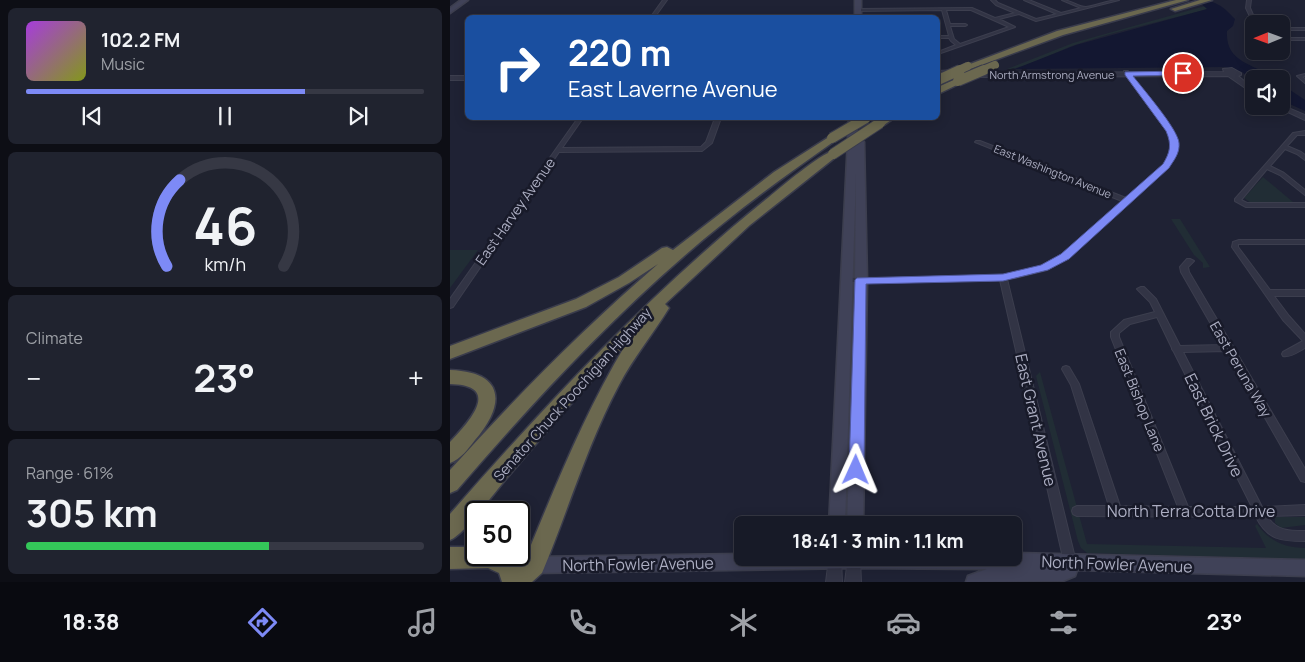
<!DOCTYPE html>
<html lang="en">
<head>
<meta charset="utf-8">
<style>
  :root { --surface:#171a27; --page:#20232f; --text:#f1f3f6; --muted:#9ea1a7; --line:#363844; --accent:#7d8af6 }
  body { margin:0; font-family:Manrope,sans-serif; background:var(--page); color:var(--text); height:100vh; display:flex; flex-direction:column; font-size:19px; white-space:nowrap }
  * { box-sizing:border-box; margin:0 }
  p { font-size:16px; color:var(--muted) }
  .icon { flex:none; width:28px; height:28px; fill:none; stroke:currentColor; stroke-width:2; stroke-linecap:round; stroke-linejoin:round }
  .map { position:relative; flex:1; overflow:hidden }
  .details { display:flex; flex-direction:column; gap:8px; padding:8px; background:#0d0e15; width:450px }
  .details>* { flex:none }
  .top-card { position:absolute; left:15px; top:15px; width:475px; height:105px; border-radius:8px; box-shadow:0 2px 12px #0003,0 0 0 1px var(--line); background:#1a4fa0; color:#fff; overflow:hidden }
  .needle { width:32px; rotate:269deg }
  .buttons { position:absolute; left:795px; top:15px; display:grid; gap:10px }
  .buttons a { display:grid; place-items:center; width:45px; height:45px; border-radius:8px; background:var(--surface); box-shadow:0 2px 12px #0003,0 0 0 1px var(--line); font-size:25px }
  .speed { position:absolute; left:15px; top:501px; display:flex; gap:10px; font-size:25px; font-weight:700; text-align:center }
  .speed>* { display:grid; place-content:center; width:65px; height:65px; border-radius:50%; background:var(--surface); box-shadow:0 2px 12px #0003,0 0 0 1px var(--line); line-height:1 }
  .speed .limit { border:2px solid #111; border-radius:8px; background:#fff; color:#111 }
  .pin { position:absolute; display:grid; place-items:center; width:42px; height:42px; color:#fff; margin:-21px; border:2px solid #fff; border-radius:50%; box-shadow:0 1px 5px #0007 }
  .me { position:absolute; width:55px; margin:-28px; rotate:1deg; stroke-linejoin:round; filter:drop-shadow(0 0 4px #0008) }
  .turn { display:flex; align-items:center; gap:18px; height:105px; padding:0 20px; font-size:22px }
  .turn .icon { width:65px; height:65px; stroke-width:2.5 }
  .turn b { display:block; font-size:35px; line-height:42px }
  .big { font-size:38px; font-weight:700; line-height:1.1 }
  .details .widget { flex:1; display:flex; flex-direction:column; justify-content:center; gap:8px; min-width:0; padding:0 18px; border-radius:8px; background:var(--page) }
  .details .dial { align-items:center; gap:0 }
  .dial svg { height:130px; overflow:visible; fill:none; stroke:var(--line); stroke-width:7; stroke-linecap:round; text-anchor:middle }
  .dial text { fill:var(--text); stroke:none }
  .song { display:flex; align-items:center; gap:15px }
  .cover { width:60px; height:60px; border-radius:8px; background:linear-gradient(135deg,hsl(280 70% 55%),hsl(70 70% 35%)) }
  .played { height:5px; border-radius:2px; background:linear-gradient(90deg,var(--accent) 70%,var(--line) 70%) }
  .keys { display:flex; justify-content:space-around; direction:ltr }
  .heat { display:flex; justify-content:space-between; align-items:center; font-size:28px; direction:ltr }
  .charge { height:8px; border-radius:4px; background:linear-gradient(90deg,#34c759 61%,var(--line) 0) }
  .trip { position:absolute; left:284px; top:516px; width:288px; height:50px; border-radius:8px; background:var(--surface); box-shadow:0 2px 12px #0003,0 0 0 1px var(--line); font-weight:700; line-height:50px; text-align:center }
  .tabs { display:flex; height:80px; justify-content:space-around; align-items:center; background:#090a10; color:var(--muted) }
  .tabs .icon { width:35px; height:35px }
  .tabs .active { color:var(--accent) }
  .tabs b { font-size:22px; color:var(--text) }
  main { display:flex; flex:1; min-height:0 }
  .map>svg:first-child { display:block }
</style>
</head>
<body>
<main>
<section class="details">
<div class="widget">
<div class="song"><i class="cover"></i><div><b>102.2 FM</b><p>Music</p></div></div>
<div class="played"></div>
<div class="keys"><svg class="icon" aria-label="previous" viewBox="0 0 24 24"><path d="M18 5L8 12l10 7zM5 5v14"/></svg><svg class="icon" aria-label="pause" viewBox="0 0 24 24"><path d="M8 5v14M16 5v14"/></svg><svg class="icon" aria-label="next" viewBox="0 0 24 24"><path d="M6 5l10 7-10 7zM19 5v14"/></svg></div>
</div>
<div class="widget dial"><svg viewBox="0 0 100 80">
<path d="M14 69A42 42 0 1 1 86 69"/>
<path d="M14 69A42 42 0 0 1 22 16" stroke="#7d8af6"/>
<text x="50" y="56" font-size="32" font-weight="700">46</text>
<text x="50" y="72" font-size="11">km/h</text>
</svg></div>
<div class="widget"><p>Climate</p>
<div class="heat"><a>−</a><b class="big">23°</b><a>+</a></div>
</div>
<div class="widget"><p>Range · 61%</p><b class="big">305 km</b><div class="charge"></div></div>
</section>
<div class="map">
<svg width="855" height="582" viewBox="0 0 855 582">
  <rect width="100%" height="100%" fill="#1f2234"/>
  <path fill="#212d35" d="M 755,6 L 758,9 C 714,21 668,30 625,45 C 607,51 575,69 557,69 L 623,43 Z
    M 813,177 L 843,202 L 801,203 L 794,198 Z
    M 721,219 L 730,219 L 760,267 L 753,268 L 753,263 L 744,255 Z
    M 0,250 L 28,250 L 0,288 Z
    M 590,372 L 637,544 L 816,548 L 805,526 L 807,524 C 819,541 835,548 855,548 L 855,559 L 637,553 L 631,548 L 628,541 L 586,376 Z
    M 825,517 L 855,517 L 855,525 L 831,528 L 825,523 Z"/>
  <path fill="#131731" d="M 747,0 C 765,0 773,6 785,19 L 783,26 L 777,31 C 775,64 805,63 824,79 L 804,79 L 804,81 L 792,72 L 775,67 L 565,69 L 626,45 L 757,9 Z
    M 831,84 L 855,100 L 855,111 L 831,100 Z"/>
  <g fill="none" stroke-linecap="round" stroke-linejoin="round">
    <g stroke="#3c3e4e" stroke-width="2">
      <path id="minor" d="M 213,0 L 217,0 L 204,18 L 200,18 Z
        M 541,0 L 545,0 L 548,3 L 586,19 L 607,14 L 574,0 L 579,0 L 611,13 L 631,8 L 612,0 C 621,0 628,7 636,7 C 647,6 658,0 669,0 L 586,21 L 569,14 L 549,19 L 565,27 L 488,54 L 488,52 L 506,45 L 501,41 L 499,38 L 488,38 L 488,36 L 499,36 L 492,10 L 408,11 L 406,10 L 408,9 L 522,8 L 545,18 L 565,13 L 546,5 ZM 496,10 L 521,10 L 559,27 L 510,44 L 504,39 L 500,26 L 515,26 L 517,25 L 515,24 L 500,24 Z
        M 797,0 L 801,0 L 800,8 L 807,24 L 804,24 L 804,25 L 796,8 Z
        M 831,28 L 855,28 L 855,30 L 831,30 Z
        M 831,38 L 855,38 L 855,40 L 831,40 Z
        M 674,71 L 678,71 L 722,130 L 725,136 L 727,145 L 726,154 L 718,167 L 617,258 L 597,270 L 565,278 L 557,279 L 626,562 L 624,566 L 620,567 L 616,566 L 614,562 L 550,280 L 539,281 L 398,282 L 394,280 L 398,278 L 539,277 L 565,274 L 591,266 L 613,254 L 672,201 L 525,142 L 526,141 L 530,141 L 676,198 L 714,165 L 721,154 L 722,145 L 717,131 L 674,73 Z
        M 855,74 L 855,76 L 852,77 L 855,79 L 855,83 L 847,76 Z
        M 128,118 L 133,118 L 112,148 L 251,147 L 256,142 L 265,118 L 271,118 L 262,143 L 252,151 L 109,152 L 3,307 L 0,308 L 0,299 Z
        M 855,131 L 855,135 L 847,135 L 837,146 L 851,152 L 855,155 L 855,160 L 847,154 L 835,149 L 820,166 L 834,173 L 855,190 L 855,195 L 830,175 L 817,169 L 791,200 L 797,203 L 855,203 L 855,207 L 796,207 L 785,201 L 785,199 L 843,133 Z
        M 789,240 L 855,240 L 855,244 L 788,244 L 788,247 L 820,290 L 855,290 L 855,296 L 824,296 L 839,316 L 855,334 L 855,348 C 849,351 840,358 833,356 L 832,354 L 833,352 L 853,341 L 833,320 L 782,247 L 783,242 Z
        M 737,259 L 740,259 L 744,261 L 738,267 L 739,272 L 855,469 L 855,482 L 851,481 L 777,351 L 733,352 L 812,507 L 855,505 L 855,515 L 817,516 C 826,531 839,531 855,531 L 855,541 C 831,541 818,540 806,517 L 627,516 L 623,514 L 622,511 L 623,508 L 627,506 L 659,506 L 621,385 L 612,369 L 613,367 L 616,366 L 619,367 L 629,384 L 670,506 L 728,507 L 661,337 L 661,332 L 674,320 L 705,312 L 700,302 L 687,289 L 691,287 L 694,287 L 706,299 L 730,346 L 773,345 L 731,272 L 730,267 ZM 707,317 L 722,348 L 722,349 L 724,352 L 802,507 L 738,507 L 669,337 L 669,333 L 680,324 Z"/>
    </g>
    <g stroke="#3c3e4e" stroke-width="2">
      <path id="tertiary" d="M 782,68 L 791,73 L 791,75 L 788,76 L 804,89 L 804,94 L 778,76 L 523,77 L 520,75 L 523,73 L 774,72 L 773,69 Z
        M 505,70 L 507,71 L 507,73 L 488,75 L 488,71 Z
        M 0,76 L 18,76 L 18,80 L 0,80 Z
        M 831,105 L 855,115 L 855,120 L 825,106 L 831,106 Z
        M 379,558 L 391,558 L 392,582 L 376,582 Z
        M 398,558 L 410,558 L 411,582 L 395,582 Z"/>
    </g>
    <g stroke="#3c3e4e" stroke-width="3">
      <path id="secondary" d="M 11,0 L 18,0 L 0,13 L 0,8 Z
        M 405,0 L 411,0 L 411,18 L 405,18 Z
        M 399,118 L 407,118 L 406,141 L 410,140 L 414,142 L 417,280 L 413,525 L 397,525 L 405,280 L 406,173 L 395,525 L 379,525 Z
        M 562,553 L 855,560 L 855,576 L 627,570 L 625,576 L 613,581 L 516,582 L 518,576 L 537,569 L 404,568 L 82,573 L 76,571 L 74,565 L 76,559 L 82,557 L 292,554 L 292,558 L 562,558 Z"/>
    </g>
    <g stroke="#3a3c4c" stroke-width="3">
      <path id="motorway" d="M 726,0 L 738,0 L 613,35 L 523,68 L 520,69 L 515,66 L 607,31 Z
        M 750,0 L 762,0 L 725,11 L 721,9 Z
        M 508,78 L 511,79 L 511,83 L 488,94 L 488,87 Z
        M 432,118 L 444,118 L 434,125 L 426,125 L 425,123 Z
        M 382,135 L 386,136 L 387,138 L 386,140 C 333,177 281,215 233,257 C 151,328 78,408 7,490 L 0,493 L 0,470 C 66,397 134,328 208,264 L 179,283 L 136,307 L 0,359 L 0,346 L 126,299 L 169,277 L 212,248 L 217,247 L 223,250 L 324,172 Z
        M 383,151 L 389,154 L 387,156 L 300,225 L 215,304 L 219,308 C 203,334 183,358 169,385 C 137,445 118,511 92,573 L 82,582 L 52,582 L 49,573 L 38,568 L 0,569 L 0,547 L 26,547 L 26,555 L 59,555 L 66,558 L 68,564 L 76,557 C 106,485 135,412 176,344 C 134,388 95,433 56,479 C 44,493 14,535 0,540 L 0,514 C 99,401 202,291 319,197 C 331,187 370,154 383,151 Z
        M 0,370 C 55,372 56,404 25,440 C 18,449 11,459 0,463 L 0,442 C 19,422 53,385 0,384 Z"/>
    </g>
    <use href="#minor" fill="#323445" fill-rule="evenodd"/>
    <use href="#tertiary" fill="#323445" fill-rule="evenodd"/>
    <use href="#secondary" fill="#404258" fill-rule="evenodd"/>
    <use href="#motorway" fill="#6b684f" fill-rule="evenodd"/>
    <g stroke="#3a3c4c" stroke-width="9" stroke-linecap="butt">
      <path id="motorway-bridge-far1" d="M 507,71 L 518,66
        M 531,71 L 545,65"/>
    </g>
    <g stroke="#3a3c4c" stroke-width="12" stroke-linecap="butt">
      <path id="motorway-bridge" d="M 488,80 L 510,70
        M 508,81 L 534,70
        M 382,138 L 416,118
        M 383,154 L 430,123"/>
    </g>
    <use href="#motorway-bridge-far1" stroke="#6b684f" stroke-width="8"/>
    <use href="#motorway-bridge" stroke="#6b684f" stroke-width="10"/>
  </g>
  <path fill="#7d8af6" stroke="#515aa0" d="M 675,72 L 733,71 L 736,73 L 733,75 L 683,76 C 693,89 728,129 729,143 C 730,153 724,160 719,168 L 619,259 L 598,270 L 553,281 L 416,284 L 414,470 L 412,475 L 406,477 L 401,475 L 399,470 L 405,280 L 407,278 L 553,274 L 591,265 L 611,254 L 713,164 C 720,152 722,145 716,131 L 675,75 Z"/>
  <g text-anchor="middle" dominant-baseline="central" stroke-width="5" stroke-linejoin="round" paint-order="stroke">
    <g font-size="11" fill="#acaec2" stroke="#181a29">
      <text x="602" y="74">North Armstrong Avenue</text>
      <text transform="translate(603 171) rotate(22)">East Washington Avenue</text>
    </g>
    <g font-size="14" fill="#acaec2" stroke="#181a29">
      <text transform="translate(65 211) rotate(-55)">East Harvey Avenue</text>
      <text transform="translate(791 369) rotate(60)">East Peruna Way</text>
      <text transform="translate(122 394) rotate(-48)">Senator Chuck Poochigian Highway</text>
      <text transform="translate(690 400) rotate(68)">East Bishop Lane</text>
    </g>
    <g font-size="16" fill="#acaec2" stroke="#181a29">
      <text transform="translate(586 420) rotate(77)">East Grant Avenue</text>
      <text transform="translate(764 425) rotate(64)">East Brick Drive</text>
      <text x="741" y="511">North Terra Cotta Drive</text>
      <text transform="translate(188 564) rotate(-1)">North Fowler Avenue</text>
      <text transform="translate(667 564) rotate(2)">North Fowler Avenue</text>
    </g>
  </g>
</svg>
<div class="buttons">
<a><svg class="needle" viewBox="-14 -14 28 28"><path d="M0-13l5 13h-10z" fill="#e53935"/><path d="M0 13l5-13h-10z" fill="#9ea1a7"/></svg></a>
<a><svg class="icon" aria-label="sound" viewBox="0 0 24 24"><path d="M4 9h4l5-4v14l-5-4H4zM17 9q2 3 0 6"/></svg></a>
</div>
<div class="speed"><div class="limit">50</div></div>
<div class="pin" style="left:733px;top:73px;background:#d93025"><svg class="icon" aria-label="arrive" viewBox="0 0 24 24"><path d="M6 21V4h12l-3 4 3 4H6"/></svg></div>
<svg class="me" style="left:406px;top:470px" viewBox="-20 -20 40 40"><path d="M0-17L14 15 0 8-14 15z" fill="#7d8af6" stroke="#fff" stroke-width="4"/></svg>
<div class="trip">18:41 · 3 min · 1.1 km</div>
<div class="top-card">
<div class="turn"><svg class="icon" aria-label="right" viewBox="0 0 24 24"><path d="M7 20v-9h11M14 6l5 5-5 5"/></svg><div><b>220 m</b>East Laverne Avenue</div></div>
</div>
</div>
</main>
<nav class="tabs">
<b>18:38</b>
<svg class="icon active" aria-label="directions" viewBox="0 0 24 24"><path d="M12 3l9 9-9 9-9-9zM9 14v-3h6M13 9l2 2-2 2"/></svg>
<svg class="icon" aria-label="music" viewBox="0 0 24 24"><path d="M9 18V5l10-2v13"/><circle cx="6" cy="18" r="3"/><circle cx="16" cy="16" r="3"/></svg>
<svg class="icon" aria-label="phone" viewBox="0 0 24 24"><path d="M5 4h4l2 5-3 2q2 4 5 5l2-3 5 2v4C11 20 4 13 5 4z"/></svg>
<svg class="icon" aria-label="climate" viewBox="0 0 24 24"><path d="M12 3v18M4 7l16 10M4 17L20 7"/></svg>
<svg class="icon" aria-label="car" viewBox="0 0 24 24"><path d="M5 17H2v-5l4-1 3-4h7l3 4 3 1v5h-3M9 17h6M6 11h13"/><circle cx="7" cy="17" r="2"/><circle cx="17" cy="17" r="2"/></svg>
<svg class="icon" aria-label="filters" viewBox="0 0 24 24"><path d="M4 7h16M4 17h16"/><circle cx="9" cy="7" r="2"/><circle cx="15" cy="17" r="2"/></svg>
<b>23°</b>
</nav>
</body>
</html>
